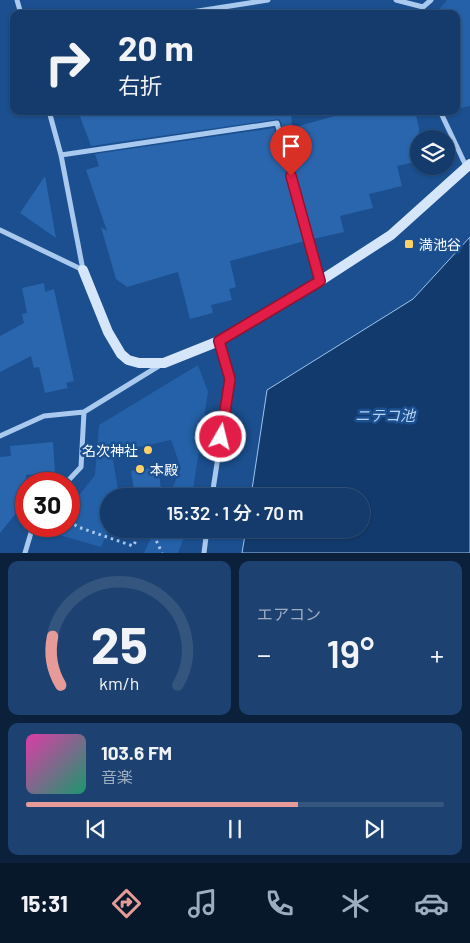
<!DOCTYPE html>
<html lang="ja">
<head>
<meta charset="utf-8">
<style>
  :root { --surface:#143b6b; --page:#1d4271; --text:#f1f3f6; --muted:#9dadc1; --line:#33557e; --accent:#e69b98 }
  body { margin:0; font-family:Barlow,"Noto Sans JP",sans-serif; background:var(--page); color:var(--text); height:100vh; display:flex; flex-direction:column; font-size:19px; white-space:nowrap }
  * { box-sizing:border-box; margin:0 }
  p { font-size:16px; color:var(--muted) }
  .icon { flex:none; width:28px; height:28px; fill:none; stroke:currentColor; stroke-width:2; stroke-linecap:round; stroke-linejoin:round }
  .map { position:relative; height:553px; overflow:hidden }
  .panel { display:flex; flex-direction:column; gap:8px; padding:8px; background:#0b203b; flex:1 }
  .panel>* { flex:none }
  .hud { position:absolute; left:10px; top:10px; width:450px; height:105px; border-radius:10px; box-shadow:0 1px 4px #0004,0 0 0 1px var(--line); background:#143b6b; color:var(--text); overflow:hidden }
  .controls { position:absolute; left:410px; top:130px; display:grid; gap:10px }
  .controls a { display:grid; place-items:center; width:45px; height:45px; border-radius:50%; background:var(--surface); box-shadow:0 1px 4px #0004,0 0 0 1px var(--line); font-size:25px }
  .speed { position:absolute; left:15px; top:472px; display:flex; gap:10px; font-size:25px; font-weight:700; text-align:center }
  .speed>* { display:grid; place-content:center; width:65px; height:65px; border-radius:50%; background:var(--surface); box-shadow:0 1px 4px #0004,0 0 0 1px var(--line); line-height:1 }
  .speed .limit { border:8px solid #d22; background:#fff; color:#111 }
  .pin { position:absolute; display:grid; place-items:center; width:42px; height:42px; color:#fff; margin:-51px -21px; border-radius:50% 50% 50% 0; rotate:-45deg; box-shadow:0 0 5px #0007 }
  .pin .icon { rotate:45deg }
  .me { position:absolute; width:55px; margin:-28px; rotate:8deg; stroke-linejoin:round; filter:drop-shadow(0 0 4px #0008) }
  .turn { display:flex; align-items:center; gap:18px; height:105px; padding:0 25px; font-size:22px }
  .turn .icon { width:65px; height:65px; stroke-width:2.5 }
  .turn b { display:block; font-size:35px; line-height:42px }
  .big { font-size:38px; font-weight:600; line-height:1.1 }
  .panel .card { flex:1; display:flex; flex-direction:column; justify-content:center; gap:8px; min-width:0; padding:0 18px; border-radius:10px; background:var(--page) }
  .panel .dial { align-items:center; gap:0 }
  .dial svg { height:130px; overflow:visible; fill:none; stroke:var(--line); stroke-width:7; stroke-linecap:round; text-anchor:middle }
  .dial text { fill:var(--text); stroke:none }
  .song { display:flex; align-items:center; gap:15px }
  .cover { width:60px; height:60px; border-radius:8px; background:linear-gradient(135deg,hsl(320 70% 55%),hsl(160 70% 35%)) }
  .played { height:5px; border-radius:2px; background:linear-gradient(90deg,var(--accent) 65%,var(--line) 65%) }
  .keys { display:flex; justify-content:space-around; direction:ltr }
  .heat { display:flex; justify-content:space-between; align-items:center; font-size:28px; direction:ltr }
  .panel .tiles { flex:1; display:grid; gap:8px; grid-template-columns:1fr 1fr }
  .card:last-child { grid-column:span 2 }
  .trip { position:absolute; left:100px; top:488px; width:270px; height:50px; border-radius:25px; background:var(--surface); box-shadow:0 1px 4px #0004,0 0 0 1px var(--line); font-weight:600; line-height:50px; text-align:center }
  .menu { display:flex; height:80px; justify-content:space-around; align-items:center; background:#08182b; color:var(--muted) }
  .menu .icon { width:35px; height:35px }
  .menu .current { color:var(--accent) }
  .menu b { font-size:22px; color:var(--text) }
  .map>svg:first-child { display:block }
</style>
</head>
<body>
<div class="map">
<svg width="470" height="553" viewBox="0 0 470 553">
  <rect width="100%" height="100%" fill="#1b4f8f"/>
  <path fill="#2461a8" d="M 447,0 L 470,0 L 470,106 L 456,109 L 456,14 L 436,13 Z
    M 198,365 L 208,392 L 192,496 L 169,496 L 181,468 L 171,440 L 112,453 L 119,496 L 109,496 L 109,529 L 101,547 L 49,532 L 54,526 L 69,526 L 69,508 L 95,475 L 99,425 Z
    M 155,529 L 187,529 L 178,553 L 144,553 Z"/>
  <path fill="#123a6d" stroke="#9cc4f0" d="M 470,237 L 470,553 L 242,553 L 246,529 L 361,529 L 361,496 L 251,496 L 267,390 L 413,299 Z"/>
  <path fill="#2a66ad" d="M 78,111 L 291,111 L 292,128 L 352,111 L 415,111 L 419,128 L 419,161 L 397,166 L 402,186 L 369,194 L 373,208 L 340,216 L 344,232 L 313,239 L 281,122 L 279,119 L 91,146 Z
    M 274,128 L 305,241 L 230,261 L 236,287 L 229,289 L 232,300 L 211,305 L 213,313 L 190,319 L 178,272 L 127,287 L 116,279 L 101,227 L 107,231 L 86,170 L 99,166 L 95,154 Z
    M 45,176 L 56,238 L 20,213 Z
    M 44,283 L 45,292 L 54,289 L 74,381 L 66,383 L 68,388 L 45,393 L 39,367 L 34,368 L 31,356 L 0,372 L 0,336 L 24,323 L 22,314 L 27,313 L 22,288 Z
    M 53,442 L 55,473 L 26,475 L 26,501 L 0,533 L 0,457 L 11,456 L 10,446 Z
    M 158,467 L 162,496 L 135,496 L 131,471 Z"/>
  <g fill="none" stroke-linecap="round" stroke-linejoin="round">
    <path stroke="#a9c9ee" stroke-width="3" stroke-dasharray="2.5 4" stroke-linecap="butt" d="M 69,521 L 78,527 L 133,546 L 143,529
      M 151,529 L 162,553"/>
    <path stroke="#a9c9ee" stroke-width="5" d="M 17,0 L 21,14
      M 396,0 L 423,7
      M 423,7 L 431,0
      M 179,14 L 268,0
      M 49,111 L 61,155 L 83,270
      M 440,111 L 466,166
      M 61,155 L 277,123 L 320,281
      M 0,230 L 83,270
      M 0,436 L 44,416 L 84,412 L 162,364
      M 65,484 L 81,467 L 84,412
      M 212,496 L 230,379 L 219,341
      M 25,553 L 33,526
      M 204,553 L 207,529"/>
    <path stroke="#d6e6fa" stroke-width="10" d="M 83,270 L 108,332 L 121,354 L 128,360 L 139,363 L 164,363 L 219,341 L 320,281 L 391,235 L 470,164"/>
  </g>
  <g fill="none" stroke-linecap="round" stroke-linejoin="round">
    <g stroke="#92132f" stroke-width="12">
      <path id="route" d="M 221,437 L 230,379 L 219,341 L 320,281 L 291,176"/>
    </g>
    <use href="#route" stroke="#e11d48" stroke-width="9"/>
  </g>
  <g fill="#ffd166" stroke="#1b4f8f" stroke-width="2">
    <rect x="404" y="239" width="10" height="10" rx="2.5"/>
    <circle cx="148" cy="450" r="5"/>
    <circle cx="140" cy="469" r="5"/>
  </g>
  <g text-anchor="middle" dominant-baseline="central" stroke-width="5" stroke-linejoin="round" paint-order="stroke">
    <g font-size="14" fill="#fff" stroke="#1b4f8f" text-anchor="start">
      <text x="419" y="244">満池谷</text>
      <text x="138" y="450" text-anchor="end">名次神社</text>
      <text x="150" y="469">本殿</text>
    </g>
    <g font-size="15" font-style="italic" fill="#b5d3f5" stroke="#1b4f8f">
      <text x="385" y="415">ニテコ池</text>
    </g>
  </g>
</svg>
<div class="controls">
<a><svg class="icon" aria-label="layers" viewBox="0 0 24 24"><path d="M12 4l9 5-9 5-9-5zM3 14l9 5 9-5"/></svg></a>
</div>
<div class="speed"><div class="limit">30</div></div>
<div class="pin" style="left:291px;top:176px;background:#d93025"><svg class="icon" aria-label="arrive" viewBox="0 0 24 24"><path d="M6 21V4h12l-3 4 3 4H6"/></svg></div>
<svg class="me" style="left:221px;top:437px" viewBox="-20 -20 40 40"><circle r="17" fill="#e11d48" stroke="#fff" stroke-width="3"/><path d="M0-11L8 9 0 5-8 9z" fill="#fff"/></svg>
<div class="trip">15:32 · 1 分 · 70 m</div>
<div class="hud">
<div class="turn"><svg class="icon" aria-label="right" viewBox="0 0 24 24"><path d="M7 20v-9h11M14 6l5 5-5 5"/></svg><div><b>20 m</b>右折</div></div>
</div>
</div>
<section class="panel">
<div class="tiles">
<div class="card dial"><svg viewBox="0 0 100 80">
<path d="M14 69A42 42 0 1 1 86 69"/>
<path d="M14 69A42 42 0 0 1 9 39" stroke="#e69b98"/>
<text x="50" y="56" font-size="32" font-weight="700">25</text>
<text x="50" y="72" font-size="11">km/h</text>
</svg></div>
<div class="card"><p>エアコン</p>
<div class="heat"><a>−</a><b class="big">19°</b><a>+</a></div>
</div>
<div class="card">
<div class="song"><i class="cover"></i><div><b>103.6 FM</b><p>音楽</p></div></div>
<div class="played"></div>
<div class="keys"><svg class="icon" aria-label="previous" viewBox="0 0 24 24"><path d="M18 5L8 12l10 7zM5 5v14"/></svg><svg class="icon" aria-label="pause" viewBox="0 0 24 24"><path d="M8 5v14M16 5v14"/></svg><svg class="icon" aria-label="next" viewBox="0 0 24 24"><path d="M6 5l10 7-10 7zM19 5v14"/></svg></div>
</div>
</div>
</section>
<nav class="menu">
<b>15:31</b>
<svg class="icon current" aria-label="directions" viewBox="0 0 24 24"><path d="M12 3l9 9-9 9-9-9zM9 14v-3h6M13 9l2 2-2 2"/></svg>
<svg class="icon" aria-label="music" viewBox="0 0 24 24"><path d="M9 18V5l10-2v13"/><circle cx="6" cy="18" r="3"/><circle cx="16" cy="16" r="3"/></svg>
<svg class="icon" aria-label="phone" viewBox="0 0 24 24"><path d="M5 4h4l2 5-3 2q2 4 5 5l2-3 5 2v4C11 20 4 13 5 4z"/></svg>
<svg class="icon" aria-label="climate" viewBox="0 0 24 24"><path d="M12 3v18M4 7l16 10M4 17L20 7"/></svg>
<svg class="icon" aria-label="car" viewBox="0 0 24 24"><path d="M5 17H2v-5l4-1 3-4h7l3 4 3 1v5h-3M9 17h6M6 11h13"/><circle cx="7" cy="17" r="2"/><circle cx="17" cy="17" r="2"/></svg>
</nav>
</body>
</html>
